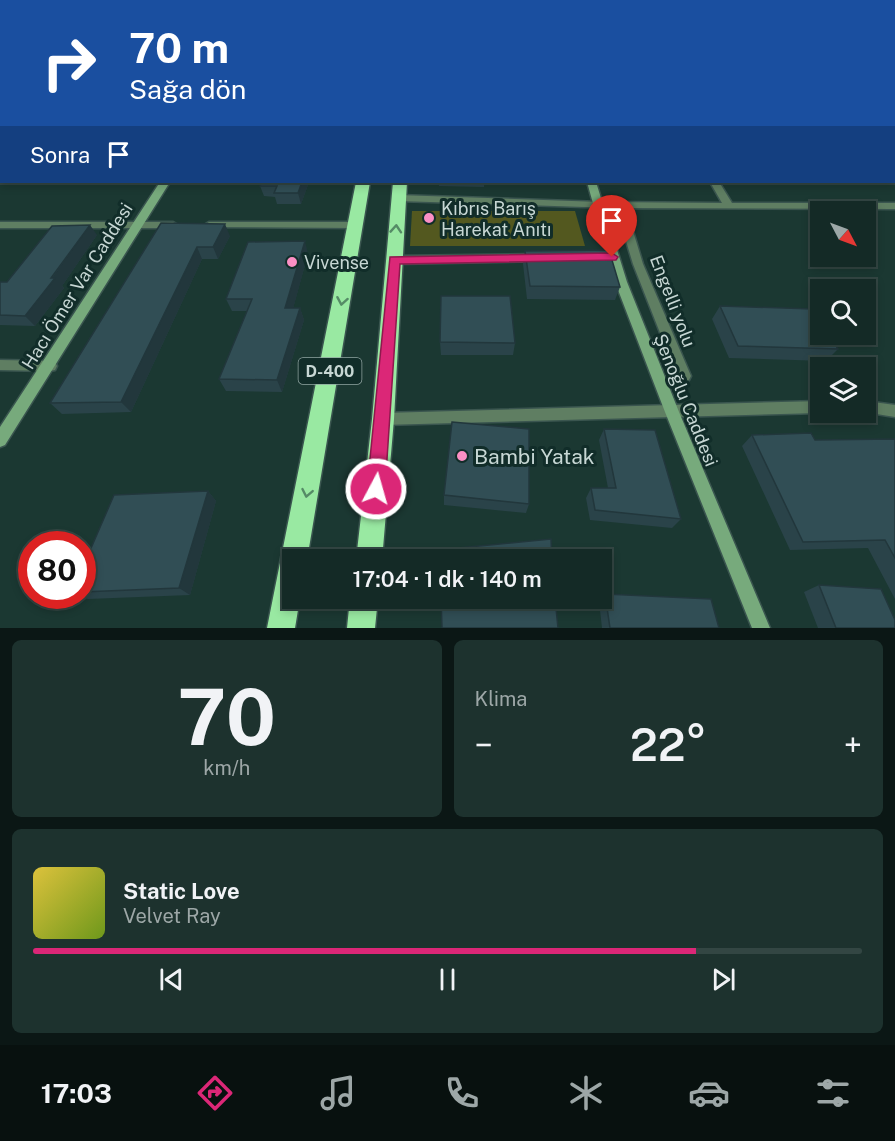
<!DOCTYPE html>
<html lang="tr">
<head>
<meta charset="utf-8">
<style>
  :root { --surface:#142a26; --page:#1d322e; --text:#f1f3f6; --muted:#9da7a7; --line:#334643; --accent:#db2777 }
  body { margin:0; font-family:"Public Sans",sans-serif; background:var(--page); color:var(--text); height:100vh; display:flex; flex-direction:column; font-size:22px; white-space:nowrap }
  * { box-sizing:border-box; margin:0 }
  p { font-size:20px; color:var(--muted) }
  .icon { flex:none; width:33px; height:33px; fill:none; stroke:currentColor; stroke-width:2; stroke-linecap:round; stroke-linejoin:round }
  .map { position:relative; height:628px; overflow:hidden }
  .panel { display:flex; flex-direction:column; gap:12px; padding:12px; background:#0b1715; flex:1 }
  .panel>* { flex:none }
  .guide { position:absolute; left:0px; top:0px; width:896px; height:183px; box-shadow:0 3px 9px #0003,0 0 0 2px var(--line); background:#1a4fa0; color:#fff; overflow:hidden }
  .needle { width:39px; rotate:131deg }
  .tools { position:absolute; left:810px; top:201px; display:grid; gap:12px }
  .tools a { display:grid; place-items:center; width:66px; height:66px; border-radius:0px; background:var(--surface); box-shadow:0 3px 9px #0003,0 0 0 2px var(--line); font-size:30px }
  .speed { position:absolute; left:18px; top:531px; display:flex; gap:12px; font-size:30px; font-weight:700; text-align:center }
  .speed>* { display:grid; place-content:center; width:78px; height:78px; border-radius:50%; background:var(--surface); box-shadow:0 3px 9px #0003,0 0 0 2px var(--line); line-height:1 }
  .speed .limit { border:9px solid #d22; background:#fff; color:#111 }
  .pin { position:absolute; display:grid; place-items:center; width:51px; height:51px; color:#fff; margin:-62px -26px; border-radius:50% 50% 50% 0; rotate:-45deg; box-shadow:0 0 6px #0007 }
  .pin .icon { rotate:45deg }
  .me { position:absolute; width:66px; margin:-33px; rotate:6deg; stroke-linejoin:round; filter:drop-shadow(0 0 4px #0008) }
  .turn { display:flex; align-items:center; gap:21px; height:126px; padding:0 30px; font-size:27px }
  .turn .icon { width:78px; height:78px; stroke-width:2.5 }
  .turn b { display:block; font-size:42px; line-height:51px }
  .then { display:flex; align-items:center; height:57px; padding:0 30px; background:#0003; gap:12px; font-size:22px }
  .big { font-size:45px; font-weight:600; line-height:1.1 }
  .panel .card { flex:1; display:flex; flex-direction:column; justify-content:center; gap:9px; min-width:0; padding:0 21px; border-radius:9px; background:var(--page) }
  .panel .dial { align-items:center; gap:0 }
  .dial b { font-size:78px; line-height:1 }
  .song { display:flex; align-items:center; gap:18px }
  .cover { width:72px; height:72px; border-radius:9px; background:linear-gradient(135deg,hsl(50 70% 55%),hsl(80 70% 35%)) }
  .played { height:6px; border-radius:3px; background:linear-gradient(90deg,var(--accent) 80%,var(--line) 80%) }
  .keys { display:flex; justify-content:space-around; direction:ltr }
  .heat { display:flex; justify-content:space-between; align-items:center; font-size:33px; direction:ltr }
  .panel .tiles { flex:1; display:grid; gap:12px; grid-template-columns:1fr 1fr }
  .card:last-child { grid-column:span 2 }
  .trip { position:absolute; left:282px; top:549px; width:330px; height:60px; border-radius:0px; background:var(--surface); box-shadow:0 3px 9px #0003,0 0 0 2px var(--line); font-weight:600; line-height:60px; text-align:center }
  .tab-bar { display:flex; height:96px; justify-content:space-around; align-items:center; background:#08110f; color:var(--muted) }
  .tab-bar .icon { width:42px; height:42px }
  .tab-bar .on { color:var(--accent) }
  .tab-bar b { font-size:27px; color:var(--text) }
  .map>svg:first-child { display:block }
</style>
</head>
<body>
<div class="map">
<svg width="895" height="628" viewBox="0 0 895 628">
  <rect width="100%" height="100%" fill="#1b3832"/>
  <path fill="#53581f" d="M 412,211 L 575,211 L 585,246 L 410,246 Z"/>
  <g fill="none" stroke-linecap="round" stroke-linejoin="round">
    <g stroke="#3a554f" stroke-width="3">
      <path id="street" d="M 710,182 L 719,182 L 732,203 L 895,203 L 895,209 L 626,208 L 643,264 L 691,376 L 689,380 L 684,382 L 679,380 L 677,376 L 633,264 L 616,208 L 398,201 L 393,198 L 398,195 L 601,202 L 722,203 Z
        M 0,222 L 173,222 L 178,225 L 173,228 L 0,228 Z
        M 209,222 L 355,222 L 360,225 L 355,228 L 205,227 L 204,225 Z
        M 540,254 L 545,258 L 544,261 L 394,264 L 389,260 L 394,256 Z
        M 0,360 L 50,361 L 55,362 L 57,366 L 55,370 L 50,371 L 0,370 Z
        M 820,401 L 822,412 L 820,413 L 383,425 L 378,423 L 376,419 L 378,415 L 383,413 Z
        M 866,401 L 895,405 L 895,417 L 864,412 Z"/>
    </g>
    <g stroke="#3a554f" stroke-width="3">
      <path id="secondary" d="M 894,87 L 895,87 L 895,91 L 894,91 Z
        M 160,182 L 170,182 L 5,445 L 0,447 L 0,427 Z
        M 587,182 L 596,182 L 627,282 L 679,412 L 770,628 L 752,628 L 665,412 L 615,282 Z"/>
    </g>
    <g stroke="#3a554f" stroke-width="3">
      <path id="highway" d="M 356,182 L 370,182 L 307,560 L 292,560 L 292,598 L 300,598 L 295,628 L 267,628 Z
        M 393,182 L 407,182 L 394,419 L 382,560 L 356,560 L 372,419 Z
        M 350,598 L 378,598 L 375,628 L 347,628 Z"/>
    </g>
    <use href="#street" fill="#5f7e62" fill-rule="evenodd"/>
    <use href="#secondary" fill="#77aa7c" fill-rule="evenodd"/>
    <use href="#highway" fill="#99e9a2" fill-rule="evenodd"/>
  </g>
  <path fill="#2a4349" d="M 0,86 L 2,86 L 2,114 L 0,114 Z
    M 309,182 L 301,204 L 277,204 L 275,197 L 264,196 L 260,186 Z
    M 439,182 L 484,182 L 484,187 L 439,186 Z
    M 161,223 L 230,236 L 218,259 L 202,259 L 131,412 L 62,414 L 50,403 Z
    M 97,235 L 62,286 L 64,288 L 35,326 L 0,325 L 0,282 L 7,282 Z
    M 525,251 L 620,287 L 615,300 L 527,299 L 523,264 Z
    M 308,254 L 293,308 L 300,308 L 304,320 L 282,392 L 226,391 L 219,379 L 247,311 L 232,311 L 226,299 Z
    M 720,306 L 838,349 L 826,361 L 729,358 L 712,319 Z
    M 440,342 L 515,343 L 513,355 L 441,355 Z
    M 604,429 L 681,519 L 672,528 L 590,520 L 586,498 L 591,488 L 608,488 L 599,440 Z
    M 752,435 L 815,440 L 895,439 L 895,599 L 868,548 L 790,550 L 742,446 Z
    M 208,491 L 216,501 L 190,595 L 88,599 L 79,596 L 82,596 L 82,569 Z
    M 444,495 L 529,504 L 526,513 L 444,505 Z
    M 819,585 L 895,628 L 818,628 L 804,592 Z
    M 605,594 L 719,628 L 602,628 L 599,601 Z"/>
  <path fill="#22373c" d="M 302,182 L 309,182 L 301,204 L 298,193 Z
    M 225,224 L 230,236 L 218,259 L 213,247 Z
    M 90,225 L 97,235 L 62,286 L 64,288 L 35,326 L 25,316 Z
    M 305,241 L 308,254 L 290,320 L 285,308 Z
    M 197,247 L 202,259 L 131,412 L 121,402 Z
    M 300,308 L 304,320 L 282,392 L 277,380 Z
    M 208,491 L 216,501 L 190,595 L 179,588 Z"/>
  <path fill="#314e55" stroke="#22373c" stroke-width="1.5" d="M 0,86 L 2,86 L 2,100 L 0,100 Z
    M 262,182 L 302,182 L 298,193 L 274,193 L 277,186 L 260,186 Z
    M 161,223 L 225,224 L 213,247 L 197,247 L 121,402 L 50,403 Z
    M 90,225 L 51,278 L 55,278 L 25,316 L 0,315 L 0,282 L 7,282 L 52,226 Z
    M 305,241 L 285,308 L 300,308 L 277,380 L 219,379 L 252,299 L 226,299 L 248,242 Z
    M 609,250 L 620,287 L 530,286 L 525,251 Z
    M 441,296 L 510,296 L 515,343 L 440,342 Z
    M 720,306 L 813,309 L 820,321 L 820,334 L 829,334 L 838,349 L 738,346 Z
    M 452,422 L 529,429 L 529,504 L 444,495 Z
    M 604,429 L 655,430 L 681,519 L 595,510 L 591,488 L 616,488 Z
    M 811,433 L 815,440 L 895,439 L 895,558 L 885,540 L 803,542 L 752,435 Z
    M 208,491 L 179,588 L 82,592 L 82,569 L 114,495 Z
    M 551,539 L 552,560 L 439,560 L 438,550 Z
    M 819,585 L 881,589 L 895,620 L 895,628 L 836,628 Z
    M 605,594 L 711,599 L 719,628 L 610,628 Z
    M 441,598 L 555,598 L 558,628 L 442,628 Z"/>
  <defs><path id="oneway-chevron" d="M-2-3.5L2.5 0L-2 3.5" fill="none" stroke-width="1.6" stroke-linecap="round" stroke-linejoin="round" transform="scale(1.5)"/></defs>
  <g stroke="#558b66">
    <use href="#oneway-chevron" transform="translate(396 229) rotate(-86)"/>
    <use href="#oneway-chevron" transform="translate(342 301) rotate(100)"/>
    <use href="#oneway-chevron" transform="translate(307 493) rotate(101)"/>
  </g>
  <linearGradient id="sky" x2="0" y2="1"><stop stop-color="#0f1f1c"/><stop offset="0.49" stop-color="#39535a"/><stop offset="1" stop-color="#39535a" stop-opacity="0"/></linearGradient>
  <rect width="895" height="174" fill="url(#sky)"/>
  <path fill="#db2777" stroke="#8e194d" stroke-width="1.5" d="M 612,253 L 618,257 L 616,260 L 400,264 L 385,489 L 382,495 L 376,498 L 370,495 L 367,489 L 390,257 Z"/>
  <g fill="#fb8fc4" stroke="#112d29" stroke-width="2">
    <circle cx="429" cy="218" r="6"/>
    <circle cx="292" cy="262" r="6"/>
    <circle cx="462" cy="456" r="6"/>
  </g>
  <g text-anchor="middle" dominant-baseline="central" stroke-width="6" stroke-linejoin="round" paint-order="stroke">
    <rect fill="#112d29" stroke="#90a4a1" stroke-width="1.5" x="298.5" y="358" width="63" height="26" rx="4.5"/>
    <g font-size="16" font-weight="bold" fill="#c7d7d4">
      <text x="330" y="371">D-400</text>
    </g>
    <g font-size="18" fill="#c7d7d4" stroke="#112d29" text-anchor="start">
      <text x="441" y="208">Kıbrıs Barış<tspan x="441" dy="21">Harekat Anıtı</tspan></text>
      <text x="304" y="262">Vivense</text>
    </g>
    <g font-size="18" fill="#c7d7d4" stroke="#112d29">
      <text transform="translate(77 286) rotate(-58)">Hacı Ömer Var Caddesi</text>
      <text transform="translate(673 301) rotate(69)">Engelli yolu</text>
      <text transform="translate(686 400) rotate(68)">Şenoğlu Caddesi</text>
    </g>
    <g font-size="21" fill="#c7d7d4" stroke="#112d29" text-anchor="start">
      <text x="474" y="456">Bambi Yatak</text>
    </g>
  </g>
</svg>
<div class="tools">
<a><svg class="needle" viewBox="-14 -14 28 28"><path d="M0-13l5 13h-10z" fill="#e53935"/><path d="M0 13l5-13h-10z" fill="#9da7a7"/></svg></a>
<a><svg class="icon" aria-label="search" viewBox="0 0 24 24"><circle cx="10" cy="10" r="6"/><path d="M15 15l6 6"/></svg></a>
<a><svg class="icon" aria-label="layers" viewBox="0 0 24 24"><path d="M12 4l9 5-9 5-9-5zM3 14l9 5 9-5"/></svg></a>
</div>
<div class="speed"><div class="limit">80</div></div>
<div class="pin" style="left:612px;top:257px;background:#d93025"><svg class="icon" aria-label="arrive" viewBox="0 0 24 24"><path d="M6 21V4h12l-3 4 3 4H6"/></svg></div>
<svg class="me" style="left:376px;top:489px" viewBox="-20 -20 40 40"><circle r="17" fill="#db2777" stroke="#fff" stroke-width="3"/><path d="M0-11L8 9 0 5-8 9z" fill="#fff"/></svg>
<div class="trip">17:04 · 1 dk · 140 m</div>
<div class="guide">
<div class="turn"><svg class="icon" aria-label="right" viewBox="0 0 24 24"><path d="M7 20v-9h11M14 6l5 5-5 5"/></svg><div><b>70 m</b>Sağa dön</div></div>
<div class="then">Sonra<svg class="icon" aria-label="arrive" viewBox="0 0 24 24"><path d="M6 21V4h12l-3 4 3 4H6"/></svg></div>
</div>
</div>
<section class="panel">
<div class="tiles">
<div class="card dial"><b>70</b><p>km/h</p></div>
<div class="card"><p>Klima</p>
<div class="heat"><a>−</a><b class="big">22°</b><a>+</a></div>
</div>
<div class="card">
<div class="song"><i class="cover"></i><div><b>Static Love</b><p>Velvet Ray</p></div></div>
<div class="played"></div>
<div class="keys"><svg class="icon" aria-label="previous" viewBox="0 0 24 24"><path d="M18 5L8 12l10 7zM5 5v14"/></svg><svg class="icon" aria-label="pause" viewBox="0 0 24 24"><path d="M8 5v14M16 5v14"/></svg><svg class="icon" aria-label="next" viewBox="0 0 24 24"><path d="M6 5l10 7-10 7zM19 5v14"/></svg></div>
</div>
</div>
</section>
<nav class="tab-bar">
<b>17:03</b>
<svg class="icon on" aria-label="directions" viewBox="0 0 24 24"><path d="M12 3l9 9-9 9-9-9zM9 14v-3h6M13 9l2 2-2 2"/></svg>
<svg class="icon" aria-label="music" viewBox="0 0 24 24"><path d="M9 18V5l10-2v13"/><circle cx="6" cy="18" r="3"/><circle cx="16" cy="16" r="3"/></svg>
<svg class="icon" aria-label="phone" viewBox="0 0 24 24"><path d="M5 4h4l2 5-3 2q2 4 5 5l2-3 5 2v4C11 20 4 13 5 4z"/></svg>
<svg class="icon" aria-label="climate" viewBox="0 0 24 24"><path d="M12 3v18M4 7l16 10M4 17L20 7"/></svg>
<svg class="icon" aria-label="car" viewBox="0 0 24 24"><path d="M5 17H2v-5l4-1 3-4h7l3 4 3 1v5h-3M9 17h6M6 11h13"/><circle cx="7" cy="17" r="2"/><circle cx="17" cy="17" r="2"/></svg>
<svg class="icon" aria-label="filters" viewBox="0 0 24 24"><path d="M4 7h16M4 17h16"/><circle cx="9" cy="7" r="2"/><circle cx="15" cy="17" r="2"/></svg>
</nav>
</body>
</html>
